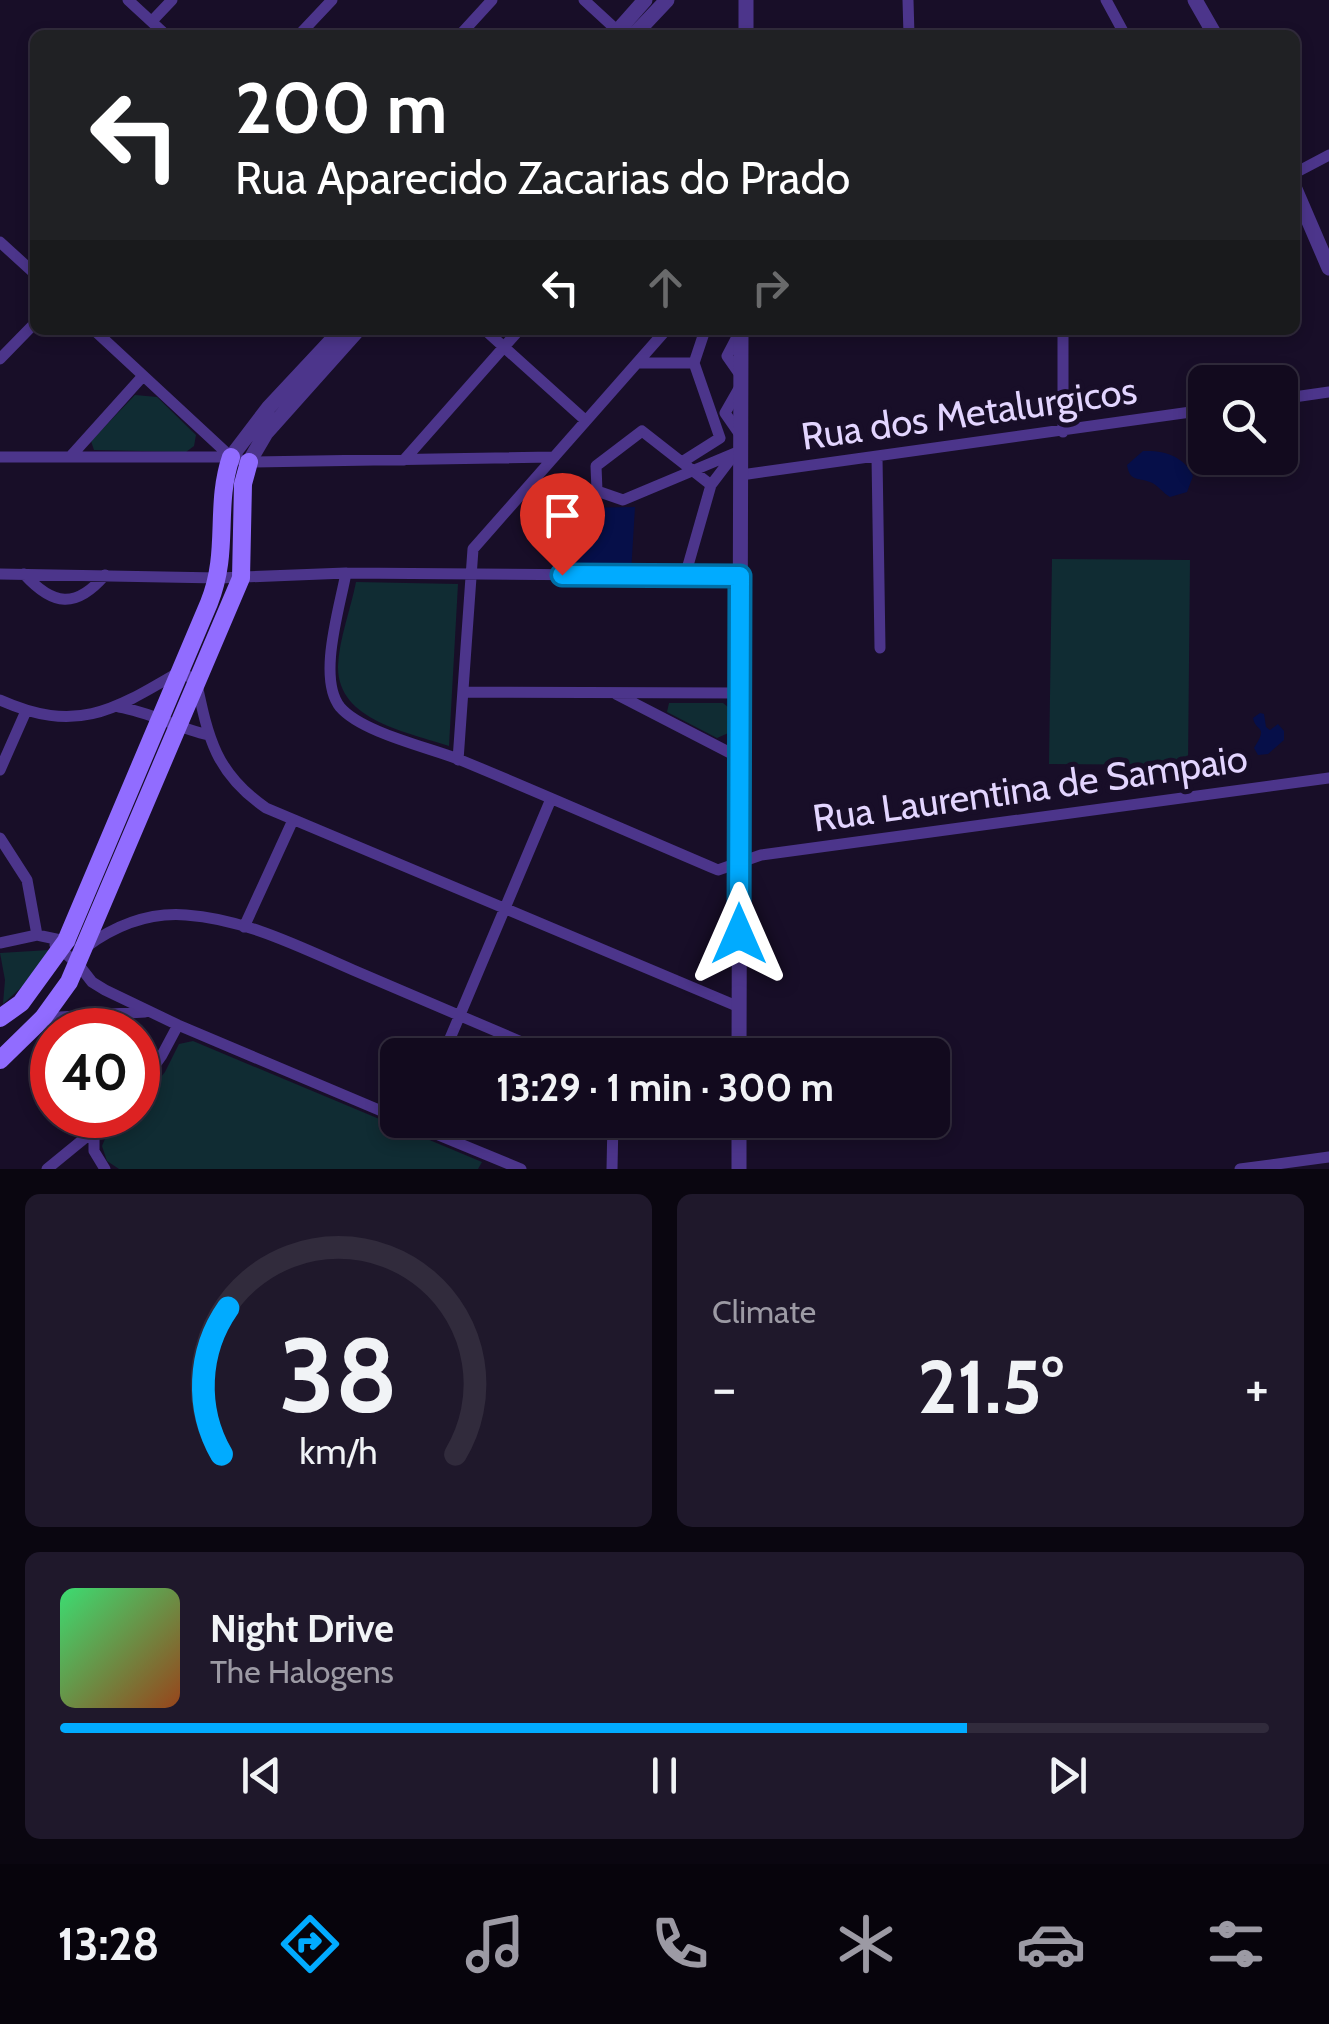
<!DOCTYPE html>
<html lang="en">
<head>
<meta charset="utf-8">
<style>
  :root { --surface:#120a1e; --page:#1f182b; --text:#f1f3f6; --muted:#9c9aa4; --line:#312b3c; --accent:#01abff }
  body { margin:0; font-family:Cabin,sans-serif; background:var(--page); color:var(--text); height:100vh; display:flex; flex-direction:column; font-size:38px; white-space:nowrap }
  * { box-sizing:border-box; margin:0 }
  p { font-size:32px; color:var(--muted) }
  .icon { flex:none; width:55px; height:55px; fill:none; stroke:currentColor; stroke-width:2; stroke-linecap:round; stroke-linejoin:round }
  .map { position:relative; height:1169px; overflow:hidden }
  .side { display:flex; flex-direction:column; gap:25px; padding:25px; background:#0a0610; flex:1 }
  .side>* { flex:none }
  .hud { position:absolute; left:30px; top:30px; width:1270px; height:305px; border-radius:15px; box-shadow:0 5px 15px #0003,0 0 0 2px var(--line); background:#202124; color:#fff; overflow:hidden }
  .controls { position:absolute; left:1188px; top:365px; display:grid; gap:20px }
  .controls a { display:grid; place-items:center; width:110px; height:110px; border-radius:15px; background:var(--surface); box-shadow:0 5px 15px #0003,0 0 0 2px var(--line); font-size:50px }
  .speed { position:absolute; left:30px; top:1008px; display:flex; gap:20px; font-size:50px; font-weight:700; text-align:center }
  .speed>* { display:grid; place-content:center; width:130px; height:130px; border-radius:50%; background:var(--surface); box-shadow:0 5px 15px #0003,0 0 0 2px var(--line); line-height:1 }
  .speed .limit { border:15px solid #d22; background:#fff; color:#111 }
  .pin { position:absolute; display:grid; place-items:center; width:85px; height:85px; color:#fff; margin:-102px -42px; border-radius:50% 50% 50% 0; rotate:-45deg; box-shadow:0 0 10px #0007 }
  .pin .icon { rotate:45deg }
  .me { position:absolute; width:110px; margin:-55px; rotate:0deg; stroke-linejoin:round; filter:drop-shadow(0 0 8px #0008) }
  .turn { display:flex; align-items:center; gap:35px; height:210px; padding:0 40px; font-size:45px }
  .turn .icon { width:130px; height:130px; stroke-width:2.5 }
  .turn b { display:block; font-size:70px; line-height:85px }
  .lanes { display:flex; align-items:center; height:95px; padding:0 40px; background:#0003; justify-content:center; gap:50px; direction:ltr }
  .lanes .off { opacity:.35 }
  .big { font-size:75px; font-weight:800; line-height:1.1 }
  .side .card { flex:1; display:flex; flex-direction:column; justify-content:center; gap:15px; min-width:0; padding:0 35px; border-radius:15px; background:var(--page) }
  .side .dial { align-items:center; gap:0 }
  .dial svg { height:260px; overflow:visible; fill:none; stroke:var(--line); stroke-width:7; stroke-linecap:round; text-anchor:middle }
  .dial text { fill:var(--text); stroke:none }
  .song { display:flex; align-items:center; gap:30px }
  .cover { width:120px; height:120px; border-radius:15px; background:linear-gradient(135deg,hsl(140 70% 55%),hsl(20 70% 35%)) }
  .played { height:10px; border-radius:5px; background:linear-gradient(90deg,var(--accent) 75%,var(--line) 75%) }
  .keys { display:flex; justify-content:space-around; direction:ltr }
  .heat { display:flex; justify-content:space-between; align-items:center; font-size:55px; direction:ltr }
  .side .tiles { flex:1; display:grid; gap:25px; grid-template-columns:1fr 1fr }
  .card:last-child { grid-column:span 2 }
  .trip { position:absolute; left:380px; top:1038px; width:570px; height:100px; border-radius:15px; background:var(--surface); box-shadow:0 5px 15px #0003,0 0 0 2px var(--line); font-weight:800; line-height:100px; text-align:center }
  .tab-bar { display:flex; height:160px; justify-content:space-around; align-items:center; background:#07040c; color:var(--muted) }
  .tab-bar .icon { width:70px; height:70px }
  .tab-bar .on { color:var(--accent) }
  .tab-bar b { font-size:45px; color:var(--text) }
  .map>svg:first-child { display:block }
</style>
</head>
<body>
<div class="map">
<svg width="1329" height="1169" viewBox="0 0 1329 1169">
  <rect width="100%" height="100%" fill="#180e28"/>
  <path fill="#102c33" d="M 135,395 L 157,397 L 196,435 L 194,446 L 186,452 L 94,450 L 91,441 Z
    M 1052,559 L 1190,560 L 1188,765 L 1049,764 Z
    M 356,582 L 458,584 L 449,746 C 409,732 337,721 338,666 C 339,639 351,608 356,582 Z
    M 669,703 L 723,703 L 733,711 L 733,731 L 717,738 L 667,712 Z
    M 49,950 L 26,983 L 3,1004 L 5,980 L 0,953 Z
    M 193,1041 L 482,1162 L 478,1169 L 119,1169 L 107,1161 L 102,1146 L 107,1134 L 127,1115 L 138,1115 L 138,1104 L 165,1072 L 179,1044 Z"/>
  <path fill="#060f49" d="M 1143,451 C 1164,450 1184,456 1193,476 L 1187,492 L 1170,497 C 1163,493 1158,485 1150,482 C 1137,477 1130,482 1127,465 Z
    M 635,507 L 631,573 L 562,573 L 565,508 Z
    M 1260,713 L 1264,714 L 1266,727 L 1270,730 L 1278,724 L 1284,731 L 1284,740 L 1268,754 L 1258,755 L 1254,748 C 1269,724 1256,733 1253,718 Z"/>
  <g fill="none" stroke-linecap="round" stroke-linejoin="round">
    <path stroke="#4c358b" stroke-width="11" d="M 128,0 L 166,35
      M 584,0 L 621,34
      M 908,0 L 909,35
      M 1106,0 L 1125,35
      M 152,21 L 172,0
      M 299,35 L 332,0
      M 460,35 L 492,0
      M 1295,173 L 1329,155
      M 0,242 L 35,274
      M 94,330 L 231,457
      M 485,330 L 585,420
      M 1063,330 L 1063,432
      M 739,333 L 727,356 L 741,376
      M 0,359 L 35,323
      M 637,363 L 694,363
      M 1280,399 L 1329,392
      M 741,436 L 725,413 L 741,385
      M 0,457 L 231,457 L 249,462 L 553,457
      M 70,457 L 142,377
      M 877,457 L 880,648
      M 404,460 L 519,330
      M 682,462 L 720,438 L 694,363 L 705,330
      M 741,475 L 1205,410
      M 711,485 C 688,467 665,449 642,431 L 596,466 L 597,491 L 623,500 L 735,453
      M 346,573 C 340,607 317,678 340,707 C 361,732 427,747 458,759 C 545,795 631,833 718,870 L 761,855 L 1329,778
      M 0,574 L 219,578 L 346,573 L 740,576
      M 24,574 C 53,606 76,609 105,575
      M 685,576 L 711,485 L 733,456
      M 463,692 L 740,693
      M 616,694 L 740,758
      M 0,700 C 76,734 113,711 179,672 L 196,680 C 208,737 215,773 266,808 L 739,1007
      M 119,707 C 150,712 177,728 208,735
      M 458,760 L 473,549 L 666,330
      M 0,770 L 26,711
      M 0,838 L 27,880 L 37,935
      M 244,927 L 293,820
      M 0,943 L 37,935 L 70,942
      M 55,945 L 78,964 L 92,982 L 105,990 L 178,1025 L 398,1118
      M 86,947 C 116,925 148,912 186,915 C 245,919 300,947 353,970 C 419,998 486,1027 552,1055
      M 43,1018 L 145,1012
      M 443,1055 L 551,799
      M 138,1089 L 162,1055 L 178,1025
      M 402,1120 L 521,1169
      M 703,1120 L 739,1135
      M 94,1133 L 94,1151 L 105,1169
      M 47,1169 L 113,1115
      M 612,1169 L 613,1120
      M 1240,1169 L 1329,1157"/>
    <path stroke="#4c358b" stroke-width="15" d="M 1195,0 L 1215,35
      M 614,35 L 645,0
      M 634,35 L 667,0
      M 746,35 L 746,0
      M 1295,189 L 1329,268
      M 231,457 L 269,407 L 341,330
      M 249,462 L 266,433 L 358,330
      M 739,1055 L 741,330
      M 739,1169 L 739,1120"/>
    <path stroke="#916cff" stroke-width="18" d="M 0,1018 L 21,1003 L 66,941 L 209,603 C 230,551 214,507 231,457
      M 0,1060 L 43,1018 L 69,982 L 241,578 L 243,484 L 249,462"/>
  </g>
  <g fill="none" stroke-linecap="round" stroke-linejoin="round">
    <g stroke="#016fa6" stroke-width="25">
      <path id="route" d="M 562,575 L 740,576 L 739,934"/>
    </g>
    <use href="#route" stroke="#01abff" stroke-width="18"/>
  </g>
  <g text-anchor="middle" dominant-baseline="central" stroke-width="10" stroke-linejoin="round" paint-order="stroke">
    <g font-size="38" fill="#e3d5ff" stroke="#180e28">
      <text transform="translate(969 413) rotate(-8)">Rua dos Metalurgicos</text>
      <text transform="translate(1030 788) rotate(-8)">Rua Laurentina de Sampaio</text>
    </g>
  </g>
</svg>
<div class="controls">
<a><svg class="icon" aria-label="search" viewBox="0 0 24 24"><circle cx="10" cy="10" r="6"/><path d="M15 15l6 6"/></svg></a>
</div>
<div class="speed"><div class="limit">40</div></div>
<div class="pin" style="left:562px;top:575px;background:#d93025"><svg class="icon" aria-label="arrive" viewBox="0 0 24 24"><path d="M6 21V4h12l-3 4 3 4H6"/></svg></div>
<svg class="me" style="left:739px;top:934px" viewBox="-20 -20 40 40"><path d="M0-17L14 15 0 8-14 15z" fill="#01abff" stroke="#fff" stroke-width="4"/></svg>
<div class="trip">13:29 · 1 min · 300 m</div>
<div class="hud">
<div class="turn"><svg class="icon" aria-label="left" viewBox="0 0 24 24"><path d="M17 20v-9H6M10 6l-5 5 5 5"/></svg><div><b>200 m</b>Rua Aparecido Zacarias do Prado</div></div>
<div class="lanes"><svg class="icon" aria-label="left" viewBox="0 0 24 24"><path d="M17 20v-9H6M10 6l-5 5 5 5"/></svg><svg class="icon off" aria-label="ahead" viewBox="0 0 24 24"><path d="M12 20V5M6 11l6-6 6 6"/></svg><svg class="icon off" aria-label="right" viewBox="0 0 24 24"><path d="M7 20v-9h11M14 6l5 5-5 5"/></svg></div>
</div>
</div>
<section class="side">
<div class="tiles">
<div class="card dial"><svg viewBox="0 0 100 80">
<path d="M14 69A42 42 0 1 1 86 69"/>
<path d="M14 69A42 42 0 0 1 16 24" stroke="#01abff"/>
<text x="50" y="56" font-size="32" font-weight="700">38</text>
<text x="50" y="72" font-size="11">km/h</text>
</svg></div>
<div class="card"><p>Climate</p>
<div class="heat"><a>−</a><b class="big">21.5°</b><a>+</a></div>
</div>
<div class="card">
<div class="song"><i class="cover"></i><div><b>Night Drive</b><p>The Halogens</p></div></div>
<div class="played"></div>
<div class="keys"><svg class="icon" aria-label="previous" viewBox="0 0 24 24"><path d="M18 5L8 12l10 7zM5 5v14"/></svg><svg class="icon" aria-label="pause" viewBox="0 0 24 24"><path d="M8 5v14M16 5v14"/></svg><svg class="icon" aria-label="next" viewBox="0 0 24 24"><path d="M6 5l10 7-10 7zM19 5v14"/></svg></div>
</div>
</div>
</section>
<nav class="tab-bar">
<b>13:28</b>
<svg class="icon on" aria-label="directions" viewBox="0 0 24 24"><path d="M12 3l9 9-9 9-9-9zM9 14v-3h6M13 9l2 2-2 2"/></svg>
<svg class="icon" aria-label="music" viewBox="0 0 24 24"><path d="M9 18V5l10-2v13"/><circle cx="6" cy="18" r="3"/><circle cx="16" cy="16" r="3"/></svg>
<svg class="icon" aria-label="phone" viewBox="0 0 24 24"><path d="M5 4h4l2 5-3 2q2 4 5 5l2-3 5 2v4C11 20 4 13 5 4z"/></svg>
<svg class="icon" aria-label="climate" viewBox="0 0 24 24"><path d="M12 3v18M4 7l16 10M4 17L20 7"/></svg>
<svg class="icon" aria-label="car" viewBox="0 0 24 24"><path d="M5 17H2v-5l4-1 3-4h7l3 4 3 1v5h-3M9 17h6M6 11h13"/><circle cx="7" cy="17" r="2"/><circle cx="17" cy="17" r="2"/></svg>
<svg class="icon" aria-label="filters" viewBox="0 0 24 24"><path d="M4 7h16M4 17h16"/><circle cx="9" cy="7" r="2"/><circle cx="15" cy="17" r="2"/></svg>
</nav>
</body>
</html>
